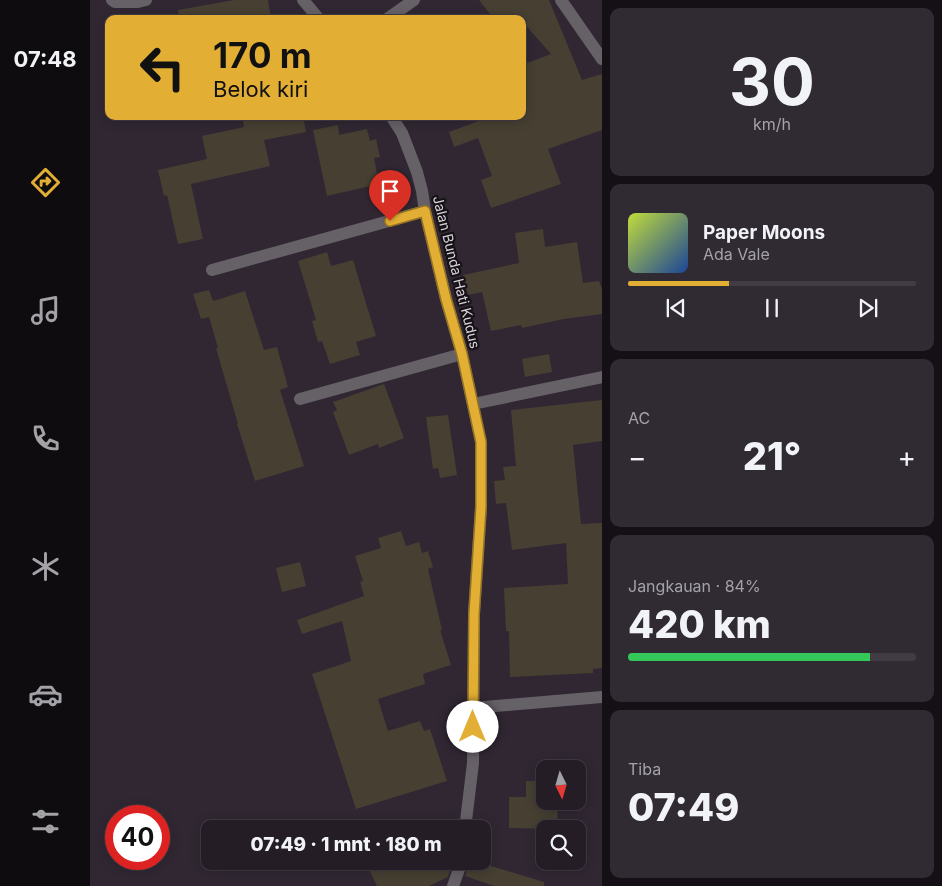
<!DOCTYPE html>
<html lang="id">
<head>
<meta charset="utf-8">
<style>
  :root { --surface:#241d26; --page:#302a32; --text:#f1f3f6; --muted:#a3a2a7; --line:#413b43; --accent:#e2af34 }
  body { margin:0; font-family:Inter,sans-serif; background:var(--page); color:var(--text); height:100vh; display:flex; flex-direction:column; font-size:19px; white-space:nowrap }
  * { box-sizing:border-box; margin:0 }
  p { font-size:16px; color:var(--muted) }
  .icon { flex:none; width:28px; height:28px; fill:none; stroke:currentColor; stroke-width:2; stroke-linecap:round; stroke-linejoin:round }
  .map { position:relative; flex:1; overflow:hidden }
  .drawer { display:flex; flex-direction:column; gap:8px; padding:8px; background:#141015; width:340px }
  .drawer>* { flex:none }
  .top-card { position:absolute; left:15px; top:15px; width:421px; height:105px; border-radius:10px; box-shadow:0 2px 12px #0003,0 0 0 1px var(--line); background:#e2af34; color:#111; overflow:hidden }
  .needle { width:32px; rotate:175deg }
  .buttons { position:absolute; left:446px; top:760px; display:grid; gap:10px }
  .buttons a { display:grid; place-items:center; width:50px; height:50px; border-radius:10px; background:var(--surface); box-shadow:0 2px 12px #0003,0 0 0 1px var(--line); font-size:25px }
  .speed { position:absolute; left:15px; top:805px; display:flex; gap:10px; font-size:25px; font-weight:700; text-align:center }
  .speed>* { display:grid; place-content:center; width:65px; height:65px; border-radius:50%; background:var(--surface); box-shadow:0 2px 12px #0003,0 0 0 1px var(--line); line-height:1 }
  .speed .limit { border:8px solid #d22; background:#fff; color:#111 }
  .pin { position:absolute; display:grid; place-items:center; width:42px; height:42px; color:#fff; margin:-51px -21px; border-radius:50% 50% 50% 0; rotate:-45deg; box-shadow:0 0 5px #0007 }
  .pin .icon { rotate:45deg }
  .me { position:absolute; width:55px; margin:-28px; rotate:0deg; stroke-linejoin:round; filter:drop-shadow(0 0 4px #0008) }
  .turn { display:flex; align-items:center; gap:18px; height:105px; padding:0 25px; font-size:22px }
  .turn .icon { width:65px; height:65px; stroke-width:2.5 }
  .turn b { display:block; font-size:35px; line-height:42px }
  .big { font-size:38px; font-weight:800; line-height:1.1 }
  .drawer .widget { flex:1; display:flex; flex-direction:column; justify-content:center; gap:8px; min-width:0; padding:0 18px; border-radius:10px; background:var(--page) }
  .drawer .dial { align-items:center; gap:0 }
  .dial b { font-size:65px; line-height:1 }
  .song { display:flex; align-items:center; gap:15px }
  .cover { width:60px; height:60px; border-radius:8px; background:linear-gradient(135deg,hsl(70 70% 55%),hsl(220 70% 35%)) }
  .played { height:5px; border-radius:2px; background:linear-gradient(90deg,var(--accent) 35%,var(--line) 35%) }
  .keys { display:flex; justify-content:space-around; direction:ltr }
  .heat { display:flex; justify-content:space-between; align-items:center; font-size:28px; direction:ltr }
  .charge { height:8px; border-radius:4px; background:linear-gradient(90deg,#34c759 84%,var(--line) 0) }
  .trip { position:absolute; left:111px; top:820px; width:290px; height:50px; border-radius:10px; background:var(--surface); box-shadow:0 2px 12px #0003,0 0 0 1px var(--line); font-weight:800; line-height:50px; text-align:center }
  main { display:flex; flex:1; min-height:0 }
  .menu { display:flex; flex-direction:column; width:90px; justify-content:space-around; align-items:center; background:#0e0c0f; color:var(--muted) }
  .menu .icon { width:35px; height:35px }
  .menu .active { color:var(--accent) }
  .menu b { font-size:22px; color:var(--text) }
  .map>svg:first-child { display:block }
</style>
</head>
<body>
<main>
<nav class="menu">
<b>07:48</b>
<svg class="icon active" aria-label="directions" viewBox="0 0 24 24"><path d="M12 3l9 9-9 9-9-9zM9 14v-3h6M13 9l2 2-2 2"/></svg>
<svg class="icon" aria-label="music" viewBox="0 0 24 24"><path d="M9 18V5l10-2v13"/><circle cx="6" cy="18" r="3"/><circle cx="16" cy="16" r="3"/></svg>
<svg class="icon" aria-label="phone" viewBox="0 0 24 24"><path d="M5 4h4l2 5-3 2q2 4 5 5l2-3 5 2v4C11 20 4 13 5 4z"/></svg>
<svg class="icon" aria-label="climate" viewBox="0 0 24 24"><path d="M12 3v18M4 7l16 10M4 17L20 7"/></svg>
<svg class="icon" aria-label="car" viewBox="0 0 24 24"><path d="M5 17H2v-5l4-1 3-4h7l3 4 3 1v5h-3M9 17h6M6 11h13"/><circle cx="7" cy="17" r="2"/><circle cx="17" cy="17" r="2"/></svg>
<svg class="icon" aria-label="filters" viewBox="0 0 24 24"><path d="M4 7h16M4 17h16"/><circle cx="9" cy="7" r="2"/><circle cx="15" cy="17" r="2"/></svg>
</nav>
<div class="map">
<svg width="512" height="886" viewBox="0 0 512 886">
  <rect width="100%" height="100%" fill="#302733"/>
  <path fill="#463f32" d="M 144,0 L 178,0 L 181,19 L 89,19 L 88,10 Z
    M 389,0 L 459,0 L 492,80 L 512,74 L 512,130 L 458,149 L 471,184 L 401,208 L 391,180 L 402,176 L 388,138 L 364,147 L 359,132 L 402,116 L 432,116 L 432,65 L 461,54 L 432,21 L 432,19 L 404,19 Z
    M 152,116 L 213,116 L 216,132 L 174,140 L 180,166 L 101,184 L 113,239 L 88,244 L 77,195 L 74,196 L 68,170 L 117,159 L 112,136 L 154,127 Z
    M 248,125 L 249,135 L 277,129 L 280,141 L 286,139 L 290,157 L 284,158 L 289,184 L 237,196 L 223,130 Z
    M 453,229 L 455,247 L 487,242 L 493,283 L 509,281 L 512,289 L 512,314 L 474,319 L 432,328 L 431,325 L 401,331 L 392,292 L 378,295 L 373,275 L 429,263 L 425,233 Z
    M 237,252 L 241,266 L 263,260 L 286,336 L 266,342 L 270,355 L 240,364 L 232,341 L 228,342 L 222,321 L 226,320 L 208,261 Z
    M 119,290 L 123,301 L 155,291 L 174,350 L 187,347 L 198,387 L 190,390 L 214,466 L 165,481 L 147,424 L 148,424 L 126,348 L 128,348 L 119,317 L 111,319 L 103,294 Z
    M 459,354 L 462,372 L 435,377 L 432,359 Z
    M 294,384 L 314,438 L 289,448 L 288,444 L 259,455 L 243,412 L 247,410 L 243,402 Z
    M 512,400 L 512,441 L 483,445 L 491,524 L 512,523 L 512,668 L 503,669 L 503,673 L 420,677 L 419,631 L 416,631 L 414,588 L 478,584 L 476,543 L 422,550 L 416,503 L 406,504 L 404,481 L 415,480 L 413,467 L 426,466 L 421,410 Z
    M 358,415 L 367,475 L 350,478 L 348,468 L 343,469 L 336,417 Z
    M 311,531 L 316,546 L 329,542 L 332,553 L 338,551 L 343,567 L 338,569 L 352,630 L 350,630 L 361,665 L 333,674 L 335,684 L 288,699 L 298,731 L 330,721 L 334,731 L 340,729 L 357,781 L 266,809 L 222,674 L 261,661 L 252,621 L 212,634 L 207,620 L 274,596 L 270,582 L 273,581 L 265,556 L 291,548 L 288,538 Z
    M 210,562 L 216,586 L 192,592 L 186,568 Z
    M 436,781 L 455,781 L 455,801 L 467,801 L 468,829 L 419,828 L 419,797 L 436,797 Z
    M 275,861 L 363,861 L 358,877 L 339,886 L 287,886 Z
    M 380,861 L 390,861 L 388,862 L 454,882 L 454,886 L 404,886 L 375,876 Z"/>
  <g fill="none" stroke-linecap="round" stroke-linejoin="round">
    <path stroke="#656167" stroke-width="12" d="M 22,0 L 25,2 L 48,2 L 56,0
      M 213,0 L 229,19
      M 471,0 L 512,59
      M 297,19 L 324,0
      M 301,116 L 312,133 L 327,172 L 332,191 L 335,211 L 356,299 L 372,354 L 391,442 L 391,507 L 384,614 L 383,763 L 375,829
      M 122,270 L 335,211
      M 210,399 L 372,354
      M 383,404 L 512,377
      M 383,708 L 512,697
      M 363,886 L 372,861"/>
  </g>
  <g fill="none" stroke-linecap="round" stroke-linejoin="round">
    <g stroke="#937222" stroke-width="12">
      <path id="route" d="M 300,221 L 335,211 L 356,299 L 372,354 L 391,442 L 391,507 L 384,614 L 383,727"/>
    </g>
    <use href="#route" stroke="#e2af34" stroke-width="9"/>
  </g>
  <g text-anchor="middle" dominant-baseline="central" stroke-width="4.5" stroke-linejoin="round" paint-order="stroke">
    <g font-size="14" fill="#d9d3da" stroke="#161217">
      <text transform="translate(367 272) rotate(76)">Jalan Bunda Hati Kudus</text>
    </g>
  </g>
</svg>
<div class="buttons">
<a><svg class="needle" viewBox="-14 -14 28 28"><path d="M0-13l5 13h-10z" fill="#e53935"/><path d="M0 13l5-13h-10z" fill="#a3a2a7"/></svg></a>
<a><svg class="icon" aria-label="search" viewBox="0 0 24 24"><circle cx="10" cy="10" r="6"/><path d="M15 15l6 6"/></svg></a>
</div>
<div class="speed"><div class="limit">40</div></div>
<div class="pin" style="left:300px;top:221px;background:#d93025"><svg class="icon" aria-label="arrive" viewBox="0 0 24 24"><path d="M6 21V4h12l-3 4 3 4H6"/></svg></div>
<svg class="me" style="left:383px;top:727px" viewBox="-20 -20 40 40"><circle r="19" fill="#fff"/><path d="M0-13L10 11 0 6-10 11z" fill="#e2af34"/></svg>
<div class="trip">07:49 · 1 mnt · 180 m</div>
<div class="top-card">
<div class="turn"><svg class="icon" aria-label="left" viewBox="0 0 24 24"><path d="M17 20v-9H6M10 6l-5 5 5 5"/></svg><div><b>170 m</b>Belok kiri</div></div>
</div>
</div>
<section class="drawer">
<div class="widget dial"><b>30</b><p>km/h</p></div>
<div class="widget">
<div class="song"><i class="cover"></i><div><b>Paper Moons</b><p>Ada Vale</p></div></div>
<div class="played"></div>
<div class="keys"><svg class="icon" aria-label="previous" viewBox="0 0 24 24"><path d="M18 5L8 12l10 7zM5 5v14"/></svg><svg class="icon" aria-label="pause" viewBox="0 0 24 24"><path d="M8 5v14M16 5v14"/></svg><svg class="icon" aria-label="next" viewBox="0 0 24 24"><path d="M6 5l10 7-10 7zM19 5v14"/></svg></div>
</div>
<div class="widget"><p>AC</p>
<div class="heat"><a>−</a><b class="big">21°</b><a>+</a></div>
</div>
<div class="widget"><p>Jangkauan · 84%</p><b class="big">420 km</b><div class="charge"></div></div>
<div class="widget"><p>Tiba</p><b class="big">07:49</b></div>
</section>
</main>
</body>
</html>
